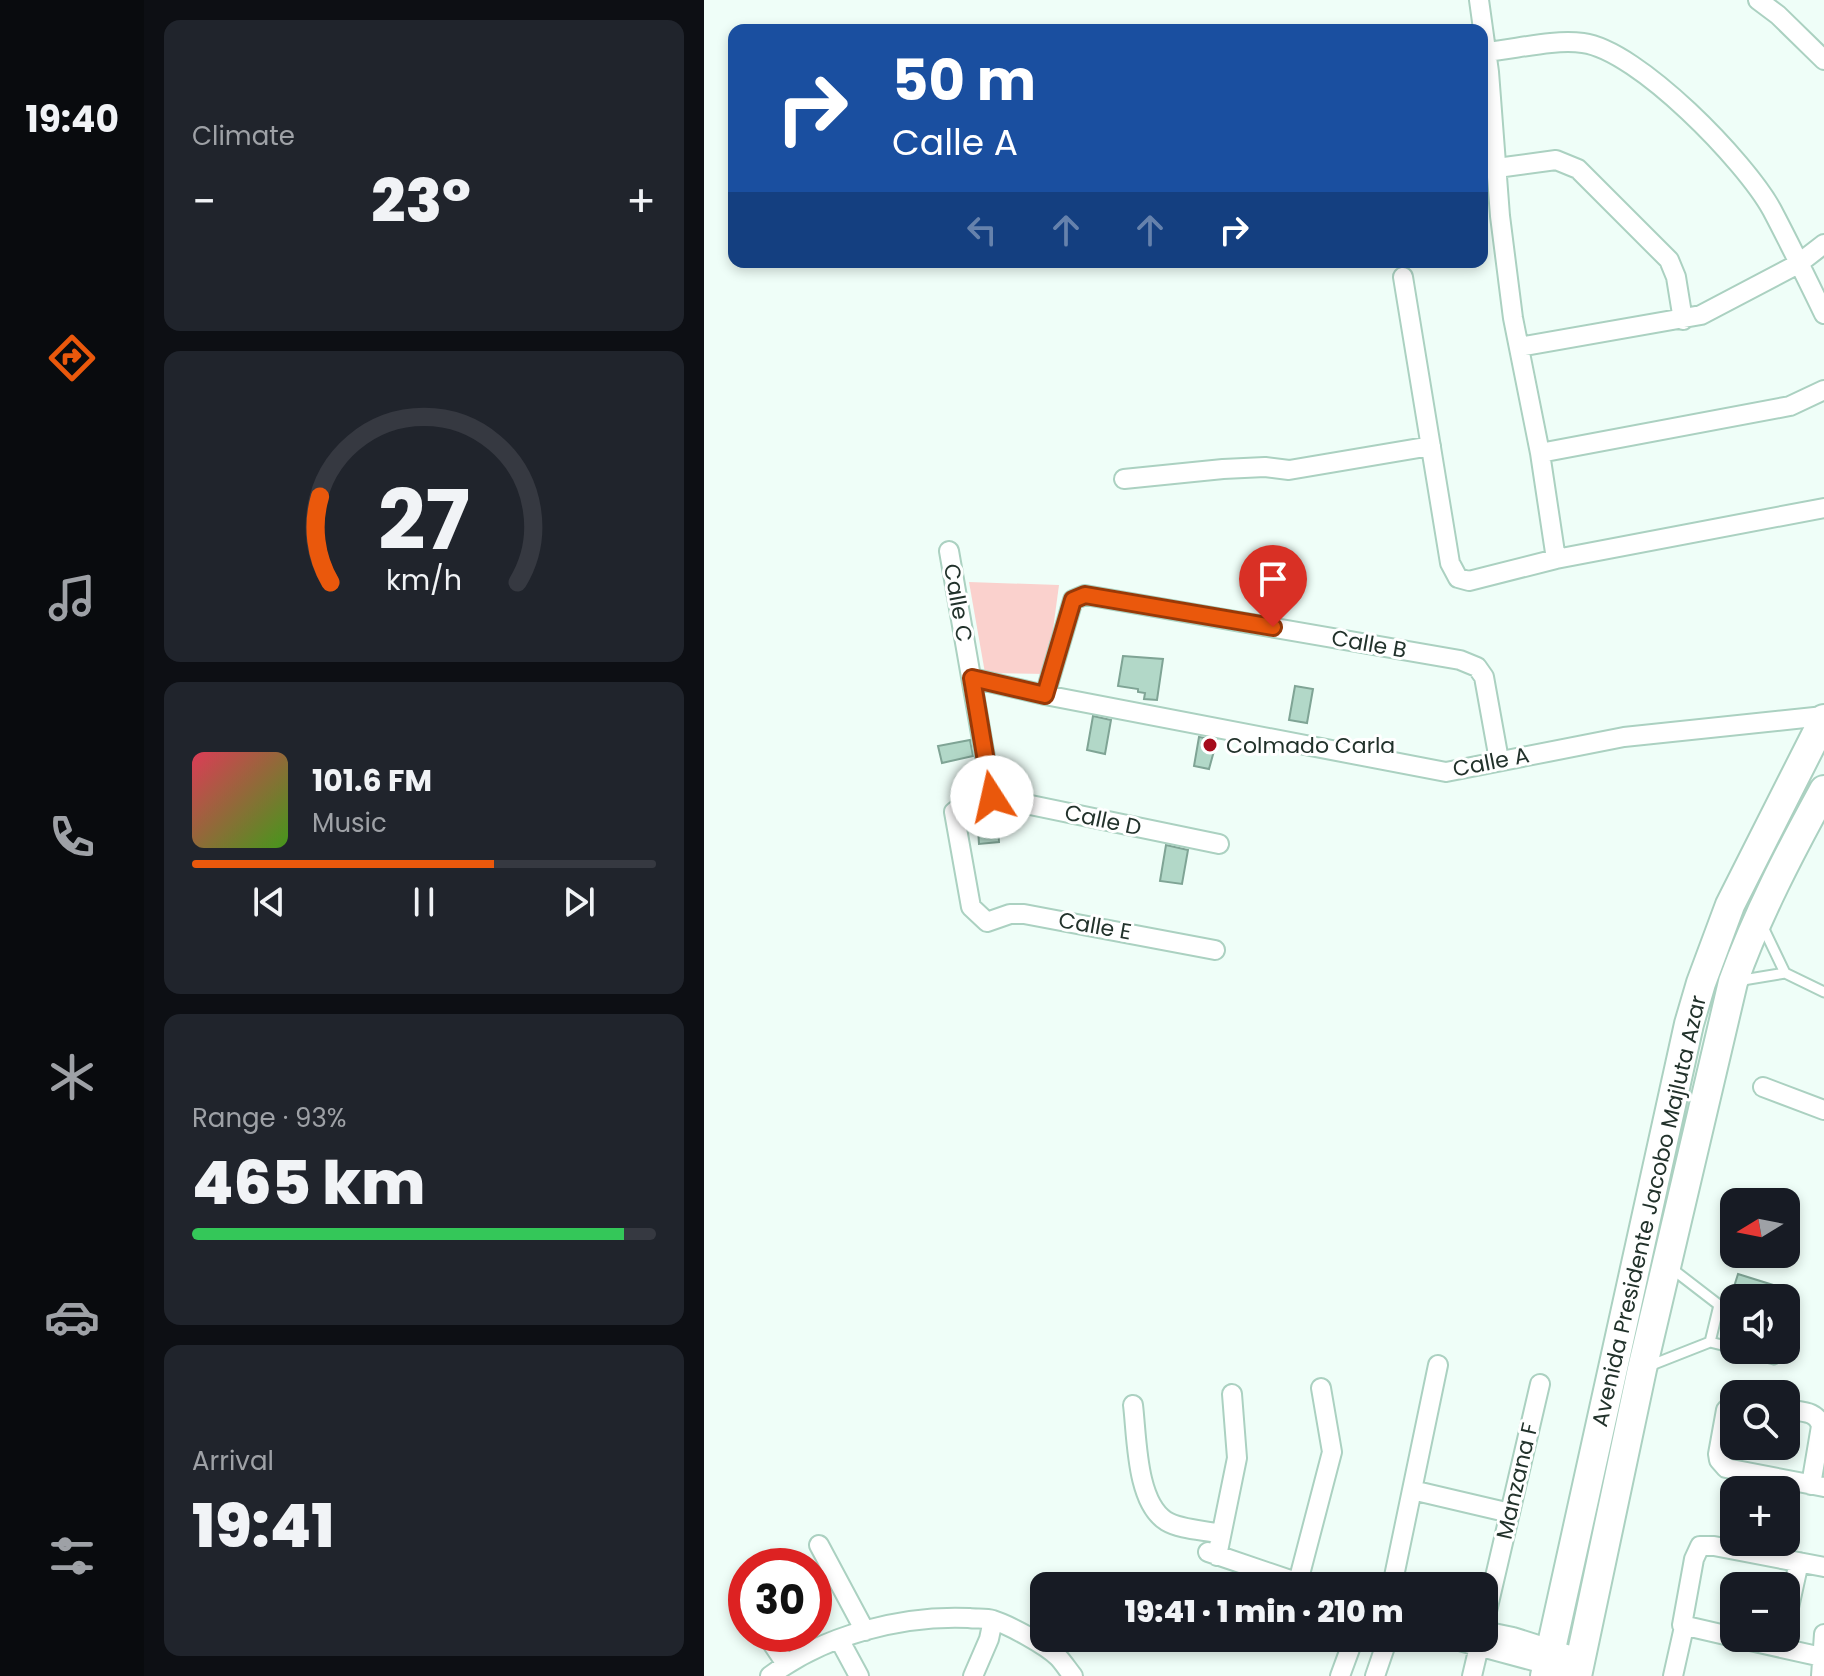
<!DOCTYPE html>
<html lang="en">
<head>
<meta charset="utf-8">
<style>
  :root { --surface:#171b24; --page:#20242c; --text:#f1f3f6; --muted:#9ea1a6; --line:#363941; --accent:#ea580c }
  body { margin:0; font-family:Poppins,sans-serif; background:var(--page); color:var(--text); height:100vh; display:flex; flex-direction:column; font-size:30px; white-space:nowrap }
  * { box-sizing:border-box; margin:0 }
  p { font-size:26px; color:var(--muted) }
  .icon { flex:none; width:44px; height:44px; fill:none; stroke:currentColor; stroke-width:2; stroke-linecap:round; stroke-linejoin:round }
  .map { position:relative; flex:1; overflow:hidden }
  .details { display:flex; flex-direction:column; gap:20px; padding:20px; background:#0d0f14; width:560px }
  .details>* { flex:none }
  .guide { position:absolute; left:24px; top:24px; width:760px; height:244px; border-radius:16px; box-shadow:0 4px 12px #0003; background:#1a4fa0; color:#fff; overflow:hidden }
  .needle { width:52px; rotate:260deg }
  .controls { position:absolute; left:1016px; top:1188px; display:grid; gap:16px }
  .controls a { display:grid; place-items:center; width:80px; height:80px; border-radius:16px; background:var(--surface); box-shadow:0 4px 12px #0003; font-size:40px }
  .speed { position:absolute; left:24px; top:1548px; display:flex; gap:16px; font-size:40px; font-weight:700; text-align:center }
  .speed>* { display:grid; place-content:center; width:104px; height:104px; border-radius:50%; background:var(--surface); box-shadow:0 4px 12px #0003; line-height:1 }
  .speed .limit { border:12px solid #d22; background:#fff; color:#111 }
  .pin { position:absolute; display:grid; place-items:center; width:68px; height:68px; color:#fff; margin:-82px -34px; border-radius:50% 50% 50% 0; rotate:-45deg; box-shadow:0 0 8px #0007 }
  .pin .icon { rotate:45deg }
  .me { position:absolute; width:88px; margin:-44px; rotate:350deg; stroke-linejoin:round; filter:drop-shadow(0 0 6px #0008) }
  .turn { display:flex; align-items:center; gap:28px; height:168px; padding:0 32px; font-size:36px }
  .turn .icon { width:104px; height:104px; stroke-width:2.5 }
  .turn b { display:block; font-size:56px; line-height:68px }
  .lanes { display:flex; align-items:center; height:76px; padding:0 32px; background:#0003; justify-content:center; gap:40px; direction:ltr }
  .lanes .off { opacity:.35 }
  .big { font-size:60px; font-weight:800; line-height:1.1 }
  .details .widget { flex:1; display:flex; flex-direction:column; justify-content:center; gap:12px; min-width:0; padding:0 28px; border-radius:16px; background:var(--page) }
  .details .dial { align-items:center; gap:0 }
  .dial svg { height:208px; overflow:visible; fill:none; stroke:var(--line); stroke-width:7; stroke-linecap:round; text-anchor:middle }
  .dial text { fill:var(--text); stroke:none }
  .song { display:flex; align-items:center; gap:24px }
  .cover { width:96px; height:96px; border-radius:12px; background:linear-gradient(135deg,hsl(350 70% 55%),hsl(100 70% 35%)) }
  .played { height:8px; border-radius:4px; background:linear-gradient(90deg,var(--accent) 65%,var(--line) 65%) }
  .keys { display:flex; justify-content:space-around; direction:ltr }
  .heat { display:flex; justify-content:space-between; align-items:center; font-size:44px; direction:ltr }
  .charge { height:12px; border-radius:6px; background:linear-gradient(90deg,#34c759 93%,var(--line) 0) }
  .trip { position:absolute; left:326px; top:1572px; width:468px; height:80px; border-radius:16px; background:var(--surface); box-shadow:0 4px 12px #0003; font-weight:800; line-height:80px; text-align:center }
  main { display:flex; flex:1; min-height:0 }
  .menu { display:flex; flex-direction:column; width:144px; justify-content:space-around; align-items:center; background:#090b0e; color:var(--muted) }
  .menu .icon { width:56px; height:56px }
  .menu .selected { color:var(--accent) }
  .menu b { font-size:36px; color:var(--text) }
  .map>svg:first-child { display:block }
</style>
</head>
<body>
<main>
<nav class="menu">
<b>19:40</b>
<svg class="icon selected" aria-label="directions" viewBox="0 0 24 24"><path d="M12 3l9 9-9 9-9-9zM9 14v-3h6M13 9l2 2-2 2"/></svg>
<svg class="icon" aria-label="music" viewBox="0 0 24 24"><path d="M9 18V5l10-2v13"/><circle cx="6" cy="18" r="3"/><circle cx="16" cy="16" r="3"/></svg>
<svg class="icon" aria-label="phone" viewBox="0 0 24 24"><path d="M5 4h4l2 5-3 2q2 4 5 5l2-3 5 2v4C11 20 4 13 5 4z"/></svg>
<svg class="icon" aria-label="climate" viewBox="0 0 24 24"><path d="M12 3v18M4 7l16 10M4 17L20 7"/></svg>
<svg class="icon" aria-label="car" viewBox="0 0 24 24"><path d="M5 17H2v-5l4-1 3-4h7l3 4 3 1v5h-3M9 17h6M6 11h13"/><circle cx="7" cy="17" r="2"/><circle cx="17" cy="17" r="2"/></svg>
<svg class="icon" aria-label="filters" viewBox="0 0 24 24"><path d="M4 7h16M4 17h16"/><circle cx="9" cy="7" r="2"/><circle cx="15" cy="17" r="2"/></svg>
</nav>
<section class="details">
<div class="widget"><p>Climate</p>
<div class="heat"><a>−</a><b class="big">23°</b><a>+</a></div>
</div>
<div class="widget dial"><svg viewBox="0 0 100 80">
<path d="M14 69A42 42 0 1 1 86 69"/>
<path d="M14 69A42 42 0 0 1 10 36" stroke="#ea580c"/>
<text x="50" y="56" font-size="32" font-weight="700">27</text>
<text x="50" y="72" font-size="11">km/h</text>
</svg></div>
<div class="widget">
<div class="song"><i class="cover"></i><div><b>101.6 FM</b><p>Music</p></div></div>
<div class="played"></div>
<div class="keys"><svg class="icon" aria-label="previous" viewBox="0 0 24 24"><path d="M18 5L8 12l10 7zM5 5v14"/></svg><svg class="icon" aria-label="pause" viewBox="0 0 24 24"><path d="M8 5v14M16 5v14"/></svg><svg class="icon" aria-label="next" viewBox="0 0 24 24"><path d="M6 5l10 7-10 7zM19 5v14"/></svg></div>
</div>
<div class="widget"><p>Range · 93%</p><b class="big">465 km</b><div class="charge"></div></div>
<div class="widget"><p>Arrival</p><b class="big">19:41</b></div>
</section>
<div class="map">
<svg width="1120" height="1676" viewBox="0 0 1120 1676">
  <rect width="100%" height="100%" fill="#effef8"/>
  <path fill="#fad1cd" d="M 265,582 L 355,585 L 343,674 L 281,673 Z"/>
  <path fill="#b2d8c8" stroke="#7fa495" stroke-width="2" d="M 419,656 L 459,659 L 453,700 L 440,699 L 441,693 L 434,692 L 434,689 L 414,686 Z
    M 591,686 L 609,689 L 603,723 L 585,720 Z
    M 389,716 L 407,720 L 401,754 L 383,750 Z
    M 495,737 L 513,740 L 505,769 L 490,766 Z
    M 266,740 L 269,756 L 238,763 L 234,746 Z
    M 288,809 L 293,810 L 295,842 L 275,844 L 273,812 Z
    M 462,845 L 484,850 L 478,884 L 456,881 Z
    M 1034,1274 L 1082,1289 L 1079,1298 L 1044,1298 L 1028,1293 Z"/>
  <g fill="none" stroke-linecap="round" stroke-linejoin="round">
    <g stroke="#abd1c1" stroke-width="13">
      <path id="lane" d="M 1058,925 L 1081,973
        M 1033,981 L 1081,973 L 1120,992
        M 967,1268 L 1015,1305
        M 1082,1322 L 1082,1335
        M 1006,1342 L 1015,1305 L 1030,1308
        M 1036,1350 L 1070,1359 L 1078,1354 L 1079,1350
        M 945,1366 L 1006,1342 L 1030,1348"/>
    </g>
    <g stroke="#abd1c1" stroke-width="22">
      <path id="street" d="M 775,0 L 785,72 L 796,216 L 809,318 L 836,453 L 852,559
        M 1054,0 L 1074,15 L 1120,60
        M 782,52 C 813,49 849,39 879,43 C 934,50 1042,162 1068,210 C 1086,244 1103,279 1120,314
        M 793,168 L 852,160 L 874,169 L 965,260 L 972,277 L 979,320
        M 699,277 L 746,563 L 754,578 L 765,581 L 852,559 L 1120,508
        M 815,347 L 997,315 L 1094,264 L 1120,244
        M 836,453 L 1086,406 L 1120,390
        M 420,479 L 519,469 L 561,467 L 585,470 L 727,446
        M 245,551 L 288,797
        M 268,678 L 341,695 L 742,772 L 920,737 L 1120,716
        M 341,695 L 369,600 L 381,595 L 756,660 L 773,667 L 780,677 L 795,760
        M 511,950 L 320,914 L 306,914 L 283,922 L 267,907 L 250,812 L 263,802 L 288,797 L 515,844
        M 1059,1087 L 1120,1110
        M 1030,1402 L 1022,1410 L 1014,1454 L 1015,1460 L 1022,1468 L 1120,1487
        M 429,1405 C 433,1437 432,1502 462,1521 C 477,1530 500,1530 517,1534
        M 1082,1409 C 1096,1412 1113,1410 1117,1426 L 1107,1485
        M 708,1490 L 806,1513
        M 115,1545 L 161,1631
        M 504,1552 L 604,1586
        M 513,1556 L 533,1458 L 528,1394
        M 594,1582 L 628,1452 L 617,1388
        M 688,1586 L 734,1365
        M 41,1603 L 42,1605
        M 1082,1621 L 1095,1562
        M 780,1624 L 836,1384
        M 780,1631 L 809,1637 L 878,1659
        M 62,1634 L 82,1664
        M 1030,1637 L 978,1625 L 990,1559 L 996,1546 L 1010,1546 L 1120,1567
        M 744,1638 L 874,1673
        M 1033,1638 L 1118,1657
        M 135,1639 L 155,1676
        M 66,1676 C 120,1635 198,1615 265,1618 C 272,1619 282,1618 289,1620 C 305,1625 342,1645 354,1657 C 359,1662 364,1670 369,1676
        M 269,1676 L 285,1639 L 289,1620
        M 636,1676 L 650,1638
        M 671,1676 L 684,1638
        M 768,1676 L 777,1638
        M 969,1676 L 980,1627
        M 1117,1676 L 1120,1634"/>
    </g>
    <g stroke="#abd1c1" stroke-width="32">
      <path id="primary" d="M 841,1676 L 985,1024 L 997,983 L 1026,905 L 1120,719
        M 873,1676 L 938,1369 L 1029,982 C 1053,915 1086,852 1120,790"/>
    </g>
    <use href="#lane" stroke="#fff" stroke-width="9"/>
    <use href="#street" stroke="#fff" stroke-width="18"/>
    <use href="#primary" stroke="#fff" stroke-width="28"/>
  </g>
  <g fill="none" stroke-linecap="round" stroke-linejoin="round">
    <g stroke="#983908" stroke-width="20">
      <path id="route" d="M 288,797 L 268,678 L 341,695 L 369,600 L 381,595 L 569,627"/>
    </g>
    <use href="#route" stroke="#ea580c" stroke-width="14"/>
  </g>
  <circle fill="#a50c1c" stroke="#fff" stroke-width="3" cx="506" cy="745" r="8"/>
  <g text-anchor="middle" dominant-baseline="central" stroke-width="6" stroke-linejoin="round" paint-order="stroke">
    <g font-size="22" fill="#22322b" stroke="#fff">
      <text transform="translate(254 603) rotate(80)">Calle C</text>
      <text transform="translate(665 644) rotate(10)">Calle B</text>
      <text transform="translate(787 762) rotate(-11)">Calle A</text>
      <text transform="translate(399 820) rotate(12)">Calle D</text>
      <text transform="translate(391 926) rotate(10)">Calle E</text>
      <text transform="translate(945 1211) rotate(-77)">Avenida Presidente Jacobo Majluta Azar</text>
      <text transform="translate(813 1481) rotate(-77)">Manzana F</text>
    </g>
    <g font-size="22" fill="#22322b" stroke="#fff" text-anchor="start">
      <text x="522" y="745">Colmado Carla</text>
    </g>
  </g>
</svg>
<div class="controls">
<a><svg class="needle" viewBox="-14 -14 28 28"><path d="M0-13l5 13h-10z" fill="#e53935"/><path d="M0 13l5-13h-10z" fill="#9ea1a6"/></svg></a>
<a><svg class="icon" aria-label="sound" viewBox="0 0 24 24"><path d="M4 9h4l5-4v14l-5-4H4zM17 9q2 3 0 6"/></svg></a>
<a><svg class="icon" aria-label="search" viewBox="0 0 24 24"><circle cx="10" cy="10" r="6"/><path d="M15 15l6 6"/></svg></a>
<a>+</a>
<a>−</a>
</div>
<div class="speed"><div class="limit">30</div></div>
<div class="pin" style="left:569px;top:627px;background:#d93025"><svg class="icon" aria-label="arrive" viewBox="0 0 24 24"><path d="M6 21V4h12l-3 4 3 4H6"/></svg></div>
<svg class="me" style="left:288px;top:797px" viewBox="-20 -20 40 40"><circle r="19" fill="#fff"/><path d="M0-13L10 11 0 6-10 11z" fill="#ea580c"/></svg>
<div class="trip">19:41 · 1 min · 210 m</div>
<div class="guide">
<div class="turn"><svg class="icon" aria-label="right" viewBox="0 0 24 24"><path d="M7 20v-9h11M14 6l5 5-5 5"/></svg><div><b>50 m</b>Calle A</div></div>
<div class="lanes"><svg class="icon off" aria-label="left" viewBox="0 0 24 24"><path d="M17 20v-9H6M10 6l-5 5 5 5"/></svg><svg class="icon off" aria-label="ahead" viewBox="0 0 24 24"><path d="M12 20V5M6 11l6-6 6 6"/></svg><svg class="icon off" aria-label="ahead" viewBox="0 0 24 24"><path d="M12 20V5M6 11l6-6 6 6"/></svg><svg class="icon" aria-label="right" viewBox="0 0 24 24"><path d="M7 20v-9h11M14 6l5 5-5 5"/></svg></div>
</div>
</div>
</main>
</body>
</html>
